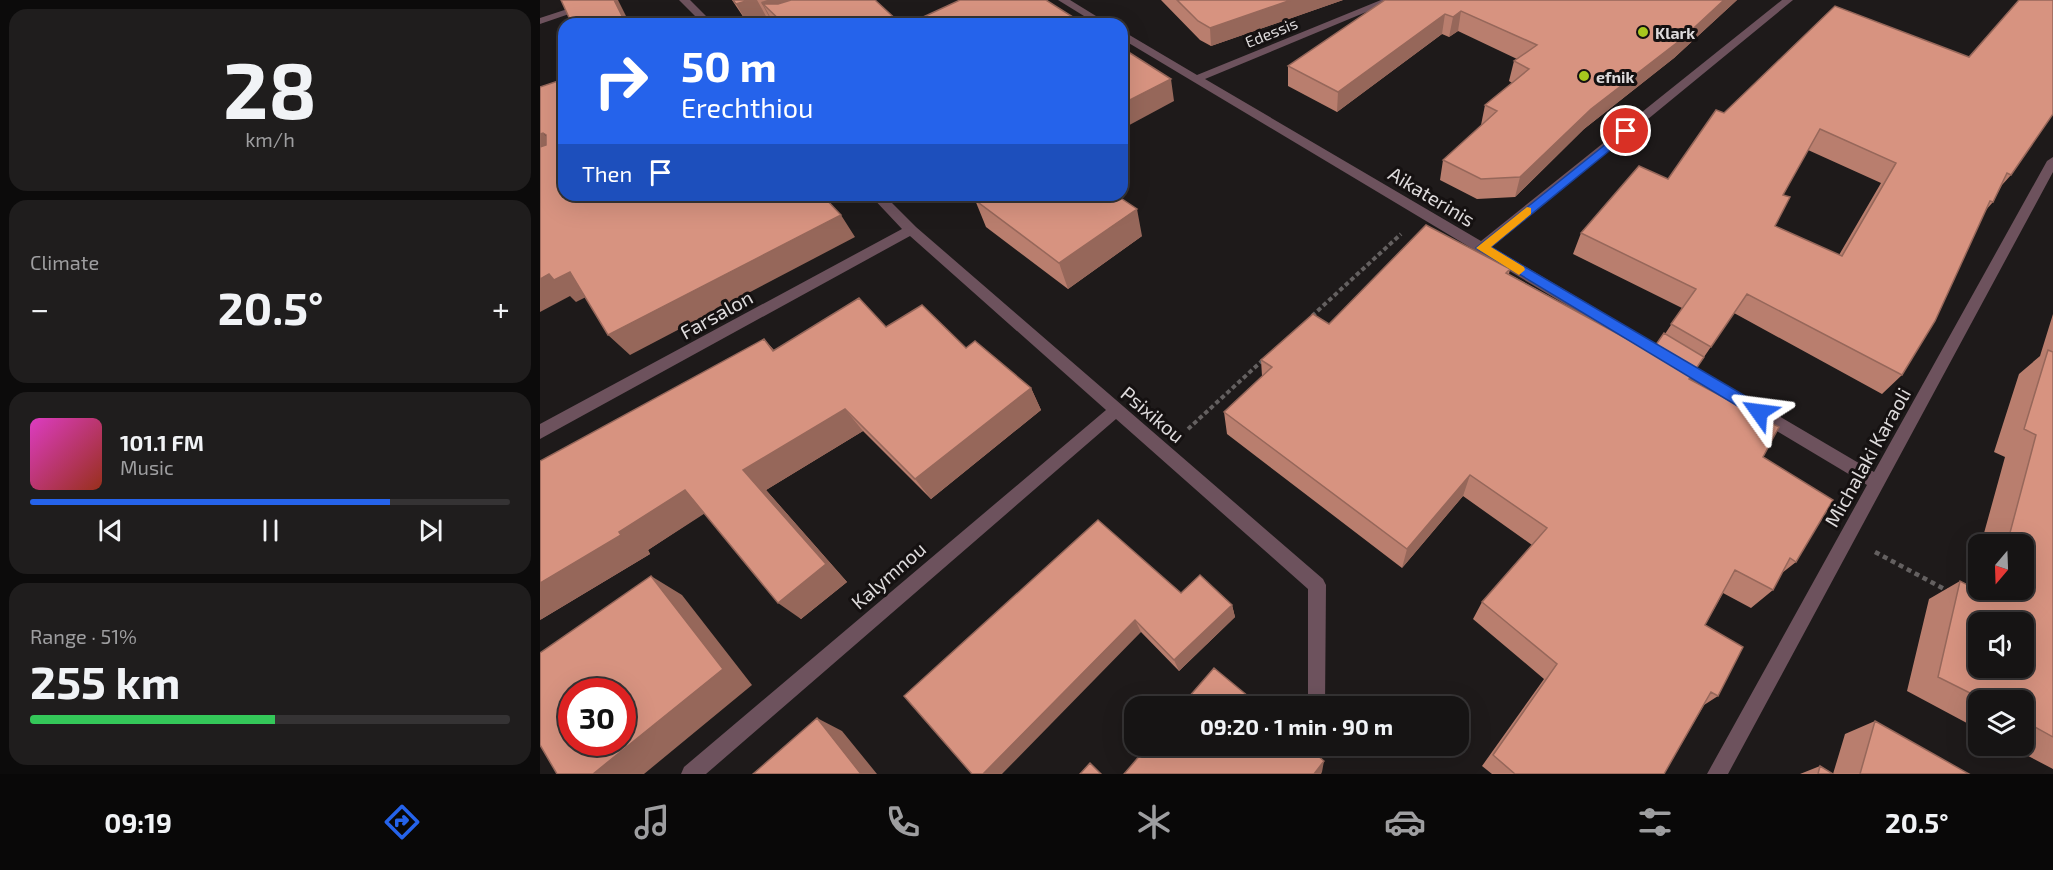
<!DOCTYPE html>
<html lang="en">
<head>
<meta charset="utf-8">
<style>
  :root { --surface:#161414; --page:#1f1d1d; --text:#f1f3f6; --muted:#9e9ea0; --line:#353334; --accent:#2563eb }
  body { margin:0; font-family:"Exo 2",sans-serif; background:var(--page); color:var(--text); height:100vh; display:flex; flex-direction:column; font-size:22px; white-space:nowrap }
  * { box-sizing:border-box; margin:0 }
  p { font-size:20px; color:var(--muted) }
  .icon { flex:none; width:33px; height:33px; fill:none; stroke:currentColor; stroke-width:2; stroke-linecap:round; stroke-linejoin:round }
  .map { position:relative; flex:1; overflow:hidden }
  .panel { display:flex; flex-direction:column; gap:9px; padding:9px; background:#0c0b0b; width:540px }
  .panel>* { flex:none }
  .guide { position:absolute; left:18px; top:18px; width:570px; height:183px; border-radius:18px; box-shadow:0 6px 24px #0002,0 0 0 2px var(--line); background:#2563eb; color:#fff; overflow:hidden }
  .needle { width:39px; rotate:199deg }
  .buttons { position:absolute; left:1428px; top:534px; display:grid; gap:12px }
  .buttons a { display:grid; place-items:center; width:66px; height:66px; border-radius:12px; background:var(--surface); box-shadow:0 6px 24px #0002,0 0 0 2px var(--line); font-size:30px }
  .speed { position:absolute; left:18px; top:678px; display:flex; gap:12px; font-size:30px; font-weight:700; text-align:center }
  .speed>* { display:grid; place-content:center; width:78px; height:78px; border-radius:50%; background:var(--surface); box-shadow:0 6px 24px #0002,0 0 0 2px var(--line); line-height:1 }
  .speed .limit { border:9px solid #d22; background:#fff; color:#111 }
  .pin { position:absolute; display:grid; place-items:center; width:51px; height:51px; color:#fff; margin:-26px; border:3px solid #fff; border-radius:50%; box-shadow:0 2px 6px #0007 }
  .me { position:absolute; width:66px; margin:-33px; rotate:301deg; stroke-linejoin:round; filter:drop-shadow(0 0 4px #0008) }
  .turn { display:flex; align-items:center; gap:21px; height:126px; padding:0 24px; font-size:27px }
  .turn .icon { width:78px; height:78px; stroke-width:2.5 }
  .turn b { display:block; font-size:42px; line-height:51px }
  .then { display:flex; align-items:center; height:57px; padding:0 24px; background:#0003; gap:12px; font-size:22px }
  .big { font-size:45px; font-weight:700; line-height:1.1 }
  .panel .widget { flex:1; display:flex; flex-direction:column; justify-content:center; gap:9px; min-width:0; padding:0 21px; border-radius:18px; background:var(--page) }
  .panel .dial { align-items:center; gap:0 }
  .dial b { font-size:78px; line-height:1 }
  .song { display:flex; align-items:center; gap:18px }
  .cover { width:72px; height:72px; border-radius:9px; background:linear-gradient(135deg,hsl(310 70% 55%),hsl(10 70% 35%)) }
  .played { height:6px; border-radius:3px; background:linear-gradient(90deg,var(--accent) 75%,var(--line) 75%) }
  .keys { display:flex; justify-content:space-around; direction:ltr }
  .heat { display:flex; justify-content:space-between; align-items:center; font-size:33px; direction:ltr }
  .charge { height:9px; border-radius:4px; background:linear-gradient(90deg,#34c759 51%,var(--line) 0) }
  .trip { position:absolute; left:584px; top:696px; width:345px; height:60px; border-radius:18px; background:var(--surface); box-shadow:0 6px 24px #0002,0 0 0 2px var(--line); font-weight:700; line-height:60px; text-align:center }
  .tabs { display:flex; height:96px; justify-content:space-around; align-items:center; background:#090808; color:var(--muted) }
  .tabs .icon { width:42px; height:42px }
  .tabs .selected { color:var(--accent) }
  .tabs b { font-size:27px; color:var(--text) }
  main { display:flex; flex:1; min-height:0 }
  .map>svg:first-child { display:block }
</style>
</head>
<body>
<main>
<section class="panel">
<div class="widget dial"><b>28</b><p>km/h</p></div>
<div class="widget"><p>Climate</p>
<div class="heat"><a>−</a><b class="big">20.5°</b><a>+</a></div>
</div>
<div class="widget">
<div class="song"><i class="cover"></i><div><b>101.1 FM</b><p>Music</p></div></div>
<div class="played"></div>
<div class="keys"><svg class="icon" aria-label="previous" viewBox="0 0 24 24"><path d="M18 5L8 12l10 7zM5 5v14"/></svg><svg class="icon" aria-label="pause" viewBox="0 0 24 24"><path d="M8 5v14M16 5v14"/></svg><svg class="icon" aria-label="next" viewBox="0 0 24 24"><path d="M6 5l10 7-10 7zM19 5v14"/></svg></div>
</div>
<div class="widget"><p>Range · 51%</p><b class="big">255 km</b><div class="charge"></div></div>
</section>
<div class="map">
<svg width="1513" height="774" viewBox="0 0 1513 774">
  <rect width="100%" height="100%" fill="#1e1a1a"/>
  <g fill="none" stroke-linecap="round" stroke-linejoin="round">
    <path stroke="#646060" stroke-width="4" stroke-dasharray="4.5 3" stroke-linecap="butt" d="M 772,316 L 861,234
      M 648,429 L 724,359"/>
    <path stroke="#646060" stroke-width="4.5" stroke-dasharray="5 4" stroke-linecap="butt" d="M 1335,552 L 1408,591"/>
    <path fill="#6d525d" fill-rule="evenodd" d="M 55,0 L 70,0 L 0,24 L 0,18 Z
      M 139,0 L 150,0 L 174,24 L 163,24 Z
      M 518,0 L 530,0 L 569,24 L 557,24 Z
      M 841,0 L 855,0 L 665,79 L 941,241 L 1242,0 L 1253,0 L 952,247 L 1334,472 L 1507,161 L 1513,157 L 1513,172 L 1188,774 L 1167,774 L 1327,485 L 582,39 L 582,32 L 586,33 L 657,75 Z
      M 330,195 L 344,195 L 376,227 L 783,579 L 786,585 L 785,706 L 769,706 L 768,702 L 768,589 L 576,419 L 166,774 L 141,774 L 144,767 L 566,410 L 370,236 L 0,439 L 0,424 L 362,229 Z"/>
  </g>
  <path fill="#b97e6e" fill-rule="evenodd" d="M 192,0 L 335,0 L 361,24 L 234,24 L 233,22 L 232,22 L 227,18 L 208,24 Z
    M 621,0 L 803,0 L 671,46 L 660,40 Z
    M 845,0 L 1197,0 L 1134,58 L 1044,129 L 975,197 L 937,199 L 900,180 L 903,160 L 942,125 L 941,125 L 945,105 L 972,83 L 969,81 L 974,61 L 977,59 L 918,31 L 909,37 L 902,34 L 797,112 L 748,86 L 748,66 Z
    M 1295,6 L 1471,175 L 1462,185 L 1453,202 L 1445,211 L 1362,375 L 1342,394 L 1194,313 L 1149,379 L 1223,457 L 1256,562 L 1242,573 L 1233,590 L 1211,608 L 1183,593 L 1165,625 L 1178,696 L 1164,705 L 1124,774 L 952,774 L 942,766 L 1004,679 L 933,619 L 942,602 L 992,545 L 923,496 L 862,568 L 687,434 L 684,412 L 722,376 L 721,360 L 789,324 L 970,269 L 969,274 L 1111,352 L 1125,334 L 1142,308 L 1033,254 L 1041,233 L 1128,179 L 1184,113 ZM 1268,150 L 1341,183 L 1299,255 L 1235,226 L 1243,195 Z
    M 435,200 L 602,236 L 528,289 L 446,227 Z
    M 1513,314 L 1513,769 L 1469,746 L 1484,746 L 1484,700 L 1438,700 L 1438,729 L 1367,691 L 1389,599 L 1420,581 L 1429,586 L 1438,552 L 1438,590 L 1484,590 L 1484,544 L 1441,544 L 1465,457 L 1454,452 L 1479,374 L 1500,356 Z
    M 346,327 L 426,348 L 491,388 L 501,410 L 391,499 L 323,431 L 226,490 L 307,582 L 261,619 L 164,513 L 108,550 L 110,554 L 0,620 L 224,339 L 234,350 Z
    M 641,593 L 692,605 L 695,617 L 639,671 L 601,632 L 364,696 Z
    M 1335,721 L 1429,774 L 1260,774 L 1280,766 L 1293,774 L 1305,734 Z"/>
  <path fill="#96675a" d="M 74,0 L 78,0 L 90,24 L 86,24 Z
    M 209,0 L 217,0 L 227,18 L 208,24 L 196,4 Z
    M 227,0 L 302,0 L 240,20 L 223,4 L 233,22 L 232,22 L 221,2 Z
    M 751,0 L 803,0 L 671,46 L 670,28 Z
    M 1184,0 L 1197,0 L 1134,58 L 1044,129 L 975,197 L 980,177 L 1051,109 Z
    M 921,11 L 918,31 L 909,37 L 913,17 Z
    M 905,14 L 902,34 L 797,112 L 798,92 Z
    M 631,79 L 634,101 L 582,129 L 582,104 Z
    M 3,133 L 23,155 L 0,164 L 0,134 Z
    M 597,209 L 602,236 L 528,289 L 519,263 Z
    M 301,215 L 315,237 L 90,355 L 68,335 Z
    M 30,272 L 52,294 L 36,302 L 30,296 L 0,312 L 0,279 L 9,274 Z
    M 491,388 L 501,410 L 391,499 L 375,479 Z
    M 305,409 L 323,431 L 226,490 L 307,582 L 261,619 L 238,603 L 203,470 Z
    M 930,475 L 923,496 L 862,568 L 867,549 Z
    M 145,490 L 170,510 L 108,550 L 110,554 L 0,620 L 0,583 Z
    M 111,576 L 142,595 L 212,685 L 104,774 L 53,774 Z
    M 692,605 L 695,617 L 639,671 L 634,660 Z
    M 595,620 L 601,632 L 462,774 L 443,774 Z
    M 277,718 L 302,731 L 337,774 L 321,774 Z
    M 784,761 L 782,772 L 781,774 L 774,774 Z"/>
  <path fill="#d79380" stroke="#96675a" stroke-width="1.5" fill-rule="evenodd" d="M 21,0 L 74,0 L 86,24 L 32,24 Z
    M 193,0 L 209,0 L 196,4 Z
    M 251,0 L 335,0 L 361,24 L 244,24 L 223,4 L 238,4 Z
    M 420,0 L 506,0 L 544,24 L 368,24 Z
    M 637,0 L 751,0 L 670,28 L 658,21 Z
    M 845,0 L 1184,0 L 1143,38 L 1051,109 L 980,177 L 941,179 L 903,160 L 957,111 L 945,105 L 989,69 L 974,61 L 997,45 L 921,11 L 913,17 L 905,14 L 798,92 L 748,66 Z
    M 1479,0 L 1513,0 L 1513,114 L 1471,175 L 1467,173 L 1453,202 L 1450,201 L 1395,321 L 1362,375 L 1207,294 L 1171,347 L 1131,324 L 1156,289 L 1041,233 L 1099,166 L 1128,179 L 1176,110 L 1184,113 L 1295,6 L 1429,57 ZM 1280,129 L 1356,163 L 1302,256 L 1235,226 L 1250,197 L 1243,195 Z
    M 582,48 L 631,79 L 582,104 Z
    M 24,79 L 24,195 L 282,195 L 301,215 L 68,335 L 30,272 L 14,280 L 9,274 L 0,279 L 0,147 L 6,145 L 6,135 L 3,133 L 0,134 L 0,87 Z
    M 442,195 L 576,195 L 597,209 L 519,263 L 435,200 Z
    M 886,225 L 970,269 L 966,273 L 1111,352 L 1124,333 L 1164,357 L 1149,379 L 1239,427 L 1223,457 L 1293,500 L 1256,562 L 1250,558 L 1233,590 L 1195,570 L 1165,625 L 1203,647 L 1178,696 L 1171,692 L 1124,774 L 975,774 L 953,755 L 1017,664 L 942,602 L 1007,528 L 930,475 L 867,549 L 684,412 L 732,367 L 721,360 L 773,314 L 789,324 Z
    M 319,298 L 346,327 L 382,305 L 426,348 L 435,341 L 491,388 L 375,479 L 305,409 L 203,470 L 286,564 L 238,603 L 145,490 L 79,532 L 81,535 L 0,583 L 0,461 L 224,339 L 233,351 Z
    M 1508,350 L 1513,352 L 1513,737 L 1484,721 L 1484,700 L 1444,700 L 1398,677 L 1420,581 L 1453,598 L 1455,590 L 1484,590 L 1484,544 L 1467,544 L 1496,435 L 1484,429 ZM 1438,622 L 1484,622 L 1484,668 L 1438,668 Z
    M 558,520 L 641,593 L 660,575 L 692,605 L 634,660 L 595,620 L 443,774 L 432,774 L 364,696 Z
    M 111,576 L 183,669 L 53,774 L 17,774 L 0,745 L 0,653 ZM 32,692 L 82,692 L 82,742 L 32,742 Z
    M 674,668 L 720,706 L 641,706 Z
    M 277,718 L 321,774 L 213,774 Z
    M 1335,721 L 1429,774 L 1320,774 Z
    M 608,746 L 766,746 L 784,761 L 774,774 L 584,774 Z
    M 550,763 L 561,774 L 540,774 Z
    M 1280,766 L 1293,774 L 1278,774 Z"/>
  <path fill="#2563eb" stroke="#184099" stroke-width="1.5" d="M 1086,128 L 1090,129 L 1090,134 L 951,247 L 1224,407 L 1224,416 L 1214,416 L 936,248 Z"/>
  <path fill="#f59e0b" d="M 987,207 L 991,208 L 991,214 L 951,247 L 984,267 L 985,270 L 979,275 L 936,248 Z"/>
  <g fill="#a7c71e" stroke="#151111" stroke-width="2">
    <circle cx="1103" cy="32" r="6"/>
    <circle cx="1044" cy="76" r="6"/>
  </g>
  <g text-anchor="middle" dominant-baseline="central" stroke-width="6" stroke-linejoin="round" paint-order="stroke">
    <g font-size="16" fill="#dddadb" stroke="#151111">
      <text transform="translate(731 32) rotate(-22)">Edessis</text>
    </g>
    <g font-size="16" font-weight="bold" fill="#dddadb" stroke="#151111" text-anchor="start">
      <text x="1115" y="32">Klark</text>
      <text x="1056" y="76">efnik</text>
    </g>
    <g font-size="20" fill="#dddadb" stroke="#151111">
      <text transform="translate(892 196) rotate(31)">Aikaterinis</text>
      <text transform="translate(176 314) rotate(-29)">Farsalon</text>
      <text transform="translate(613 414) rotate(40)">Psixikou</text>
      <text transform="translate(1327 457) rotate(-61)">Michalaki Karaoli</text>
      <text transform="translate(348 575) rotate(-41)">Kalymnou</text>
    </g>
  </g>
</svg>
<div class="buttons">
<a><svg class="needle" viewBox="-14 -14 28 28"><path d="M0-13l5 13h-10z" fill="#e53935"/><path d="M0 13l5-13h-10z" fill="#9e9ea0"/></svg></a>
<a><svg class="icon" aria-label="sound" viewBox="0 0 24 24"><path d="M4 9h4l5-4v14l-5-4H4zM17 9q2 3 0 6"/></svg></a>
<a><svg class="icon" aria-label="layers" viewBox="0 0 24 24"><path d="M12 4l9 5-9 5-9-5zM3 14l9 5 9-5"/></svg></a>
</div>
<div class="speed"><div class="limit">30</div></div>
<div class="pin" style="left:1086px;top:131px;background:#d93025"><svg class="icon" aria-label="arrive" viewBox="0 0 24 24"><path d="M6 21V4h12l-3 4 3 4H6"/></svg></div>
<svg class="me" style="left:1219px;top:412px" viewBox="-20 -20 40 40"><path d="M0-17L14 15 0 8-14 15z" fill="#2563eb" stroke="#fff" stroke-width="4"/></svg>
<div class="trip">09:20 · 1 min · 90 m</div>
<div class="guide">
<div class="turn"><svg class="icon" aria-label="right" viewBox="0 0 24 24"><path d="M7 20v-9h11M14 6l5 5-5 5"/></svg><div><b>50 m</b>Erechthiou</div></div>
<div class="then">Then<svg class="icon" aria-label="arrive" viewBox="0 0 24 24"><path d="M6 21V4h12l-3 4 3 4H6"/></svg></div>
</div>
</div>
</main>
<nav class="tabs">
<b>09:19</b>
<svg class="icon selected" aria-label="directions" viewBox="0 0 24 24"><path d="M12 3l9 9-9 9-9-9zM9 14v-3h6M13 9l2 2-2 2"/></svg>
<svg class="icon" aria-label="music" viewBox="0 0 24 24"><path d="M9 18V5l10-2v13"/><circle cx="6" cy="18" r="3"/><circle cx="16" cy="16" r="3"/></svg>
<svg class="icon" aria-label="phone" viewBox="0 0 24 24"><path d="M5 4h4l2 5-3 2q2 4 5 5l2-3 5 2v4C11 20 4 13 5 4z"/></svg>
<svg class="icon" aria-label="climate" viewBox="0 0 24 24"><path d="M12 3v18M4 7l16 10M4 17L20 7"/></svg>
<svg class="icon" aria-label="car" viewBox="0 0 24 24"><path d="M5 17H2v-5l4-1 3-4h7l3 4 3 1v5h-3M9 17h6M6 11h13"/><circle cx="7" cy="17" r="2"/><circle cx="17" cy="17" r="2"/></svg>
<svg class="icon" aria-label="filters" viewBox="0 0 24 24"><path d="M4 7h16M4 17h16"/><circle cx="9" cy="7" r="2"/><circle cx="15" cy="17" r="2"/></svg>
<b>20.5°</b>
</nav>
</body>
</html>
